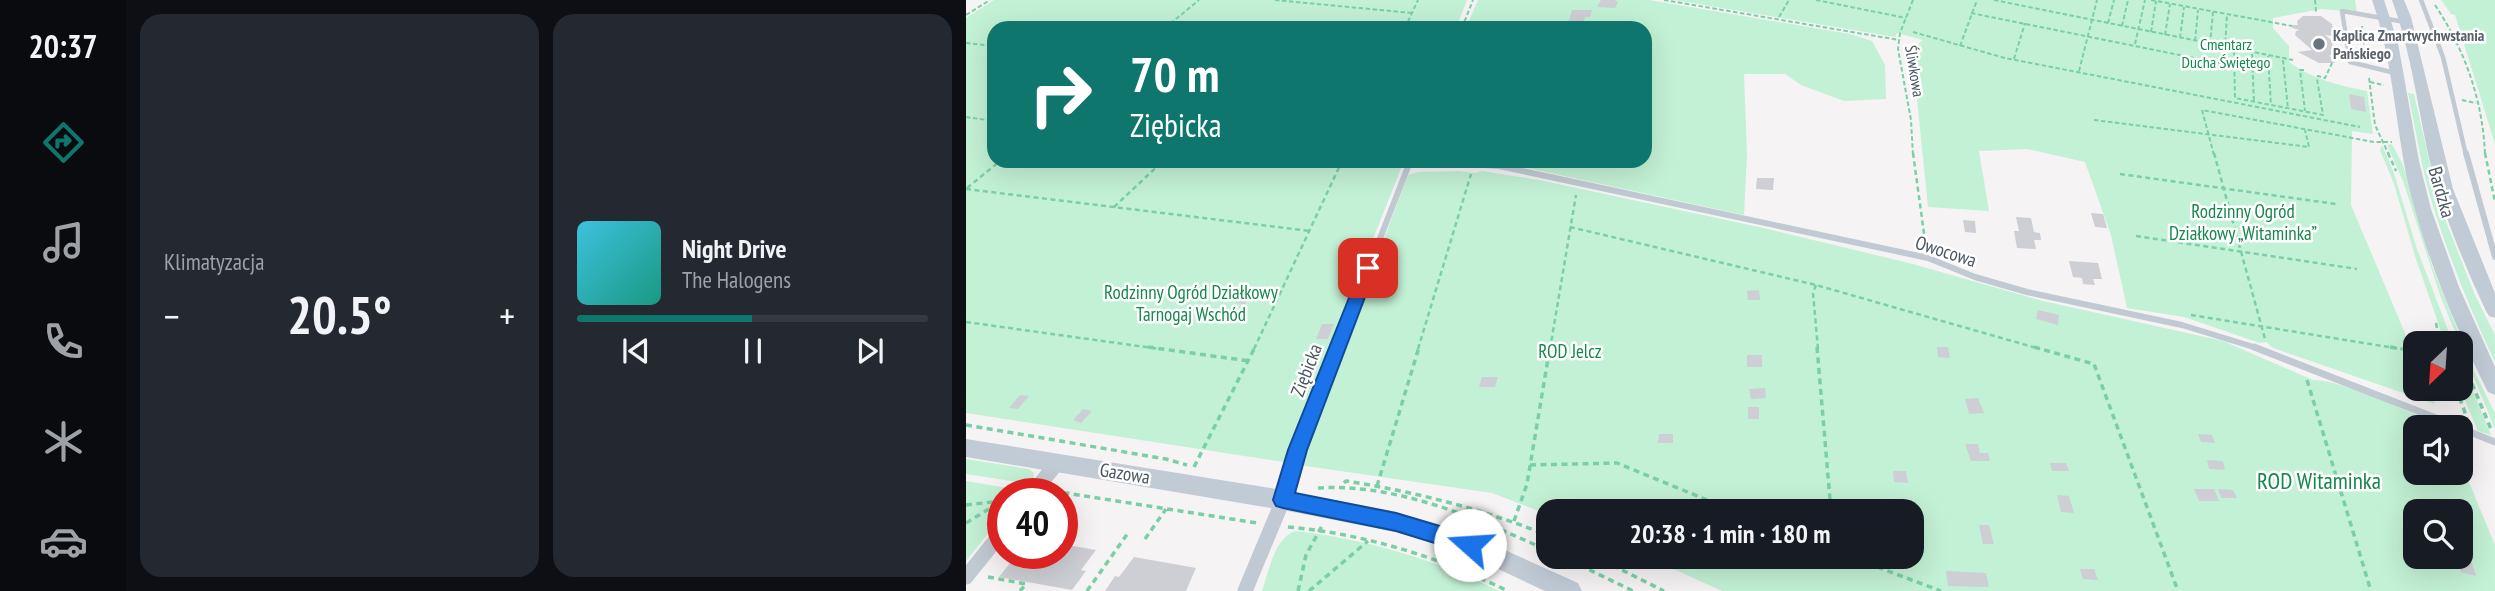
<!DOCTYPE html>
<html lang="pl">
<head>
<meta charset="utf-8">
<style>
  :root { --surface:#171b24; --page:#242831; --text:#f1f3f6; --muted:#9ea1a6; --line:#363941; --accent:#0f766e }
  body { margin:0; font-family:"PT Sans Narrow",sans-serif; background:var(--page); color:var(--text); height:100vh; display:flex; flex-direction:column; font-size:26px; white-space:nowrap }
  * { box-sizing:border-box; margin:0 }
  p { font-size:23px; color:var(--muted) }
  .icon { flex:none; width:38px; height:38px; fill:none; stroke:currentColor; stroke-width:2; stroke-linecap:round; stroke-linejoin:round }
  .map { position:relative; flex:1; overflow:hidden }
  .panel { display:flex; flex-direction:column; gap:14px; padding:14px; background:#0d0f14; width:840px }
  .panel>* { flex:none }
  .guide { position:absolute; left:21px; top:21px; width:665px; height:147px; border-radius:21px; box-shadow:0 7px 28px #0002; background:#0f766e; color:#fff; overflow:hidden }
  .needle { width:46px; rotate:205deg }
  .buttons { position:absolute; left:1437px; top:331px; display:grid; gap:14px }
  .buttons a { display:grid; place-items:center; width:70px; height:70px; border-radius:14px; background:var(--surface); box-shadow:0 7px 28px #0002; font-size:35px }
  .speed { position:absolute; left:21px; top:478px; display:flex; gap:14px; font-size:35px; font-weight:700; text-align:center }
  .speed>* { display:grid; place-content:center; width:91px; height:91px; border-radius:50%; background:var(--surface); box-shadow:0 7px 28px #0002; line-height:1 }
  .speed .limit { border:10px solid #d22; background:#fff; color:#111 }
  .pin { position:absolute; display:grid; place-items:center; width:60px; height:60px; color:#fff; margin:-30px; border-radius:14px; box-shadow:0 4px 10px #0006 }
  .me { position:absolute; width:77px; margin:-38px; rotate:289deg; stroke-linejoin:round; filter:drop-shadow(0 0 5px #0008) }
  .turn { display:flex; align-items:center; gap:24px; height:147px; padding:0 28px; font-size:32px }
  .turn .icon { width:91px; height:91px; stroke-width:2.5 }
  .turn b { display:block; font-size:49px; line-height:60px }
  .big { font-size:52px; font-weight:700; line-height:1.1 }
  .panel .tile { flex:1; display:flex; flex-direction:column; justify-content:center; gap:10px; min-width:0; padding:0 24px; border-radius:21px; background:var(--page) }
  .song { display:flex; align-items:center; gap:21px }
  .cover { width:84px; height:84px; border-radius:10px; background:linear-gradient(135deg,hsl(190 70% 55%),hsl(170 70% 35%)) }
  .played { height:7px; border-radius:4px; background:linear-gradient(90deg,var(--accent) 50%,var(--line) 50%) }
  .keys { display:flex; justify-content:space-around; direction:ltr }
  .heat { display:flex; justify-content:space-between; align-items:center; font-size:38px; direction:ltr }
  .panel .tiles { flex:1; display:grid; gap:14px; grid-template-columns:repeat(2,1fr) }
  .trip { position:absolute; left:570px; top:499px; width:388px; height:70px; border-radius:21px; background:var(--surface); box-shadow:0 7px 28px #0002; font-weight:700; line-height:70px; text-align:center }
  main { display:flex; flex:1; min-height:0 }
  .dock { display:flex; flex-direction:column; width:126px; justify-content:space-around; align-items:center; background:#090b0e; color:var(--muted) }
  .dock .icon { width:49px; height:49px }
  .dock .on { color:var(--accent) }
  .dock b { font-size:32px; color:var(--text) }
  .map>svg:first-child { display:block }
</style>
</head>
<body>
<main>
<nav class="dock">
<b>20:37</b>
<svg class="icon on" aria-label="directions" viewBox="0 0 24 24"><path d="M12 3l9 9-9 9-9-9zM9 14v-3h6M13 9l2 2-2 2"/></svg>
<svg class="icon" aria-label="music" viewBox="0 0 24 24"><path d="M9 18V5l10-2v13"/><circle cx="6" cy="18" r="3"/><circle cx="16" cy="16" r="3"/></svg>
<svg class="icon" aria-label="phone" viewBox="0 0 24 24"><path d="M5 4h4l2 5-3 2q2 4 5 5l2-3 5 2v4C11 20 4 13 5 4z"/></svg>
<svg class="icon" aria-label="climate" viewBox="0 0 24 24"><path d="M12 3v18M4 7l16 10M4 17L20 7"/></svg>
<svg class="icon" aria-label="car" viewBox="0 0 24 24"><path d="M5 17H2v-5l4-1 3-4h7l3 4 3 1v5h-3M9 17h6M6 11h13"/><circle cx="7" cy="17" r="2"/><circle cx="17" cy="17" r="2"/></svg>
</nav>
<section class="panel">
<div class="tiles">
<div class="tile"><p>Klimatyzacja</p>
<div class="heat"><a>−</a><b class="big">20.5°</b><a>+</a></div>
</div>
<div class="tile">
<div class="song"><i class="cover"></i><div><b>Night Drive</b><p>The Halogens</p></div></div>
<div class="played"></div>
<div class="keys"><svg class="icon" aria-label="previous" viewBox="0 0 24 24"><path d="M18 5L8 12l10 7zM5 5v14"/></svg><svg class="icon" aria-label="pause" viewBox="0 0 24 24"><path d="M8 5v14M16 5v14"/></svg><svg class="icon" aria-label="next" viewBox="0 0 24 24"><path d="M6 5l10 7-10 7zM19 5v14"/></svg></div>
</div>
</div>
</section>
<div class="map">
<svg width="1529" height="591" viewBox="0 0 1529 591">
  <rect width="100%" height="100%" fill="#f5f3f3"/>
  <path fill="#c3f1d5" fill-rule="evenodd" d="M 28,0 L 501,0 L 490,28 L 28,28 L 28,161 L 438,161 L 318,462 L 0,413 L 0,18 Z
    M 512,0 L 683,0 L 884,34 L 906,41 L 919,65 L 920,99 L 878,101 L 835,85 L 819,74 L 778,74 L 781,154 L 778,215 L 548,165 L 544,161 L 679,161 L 679,28 L 500,28 Z
    M 709,0 L 1389,0 L 1391,12 L 1355,9 L 1307,18 L 1307,28 L 1323,46 L 1323,62 C 1348,80 1372,85 1401,91 L 1407,134 L 1386,131 L 1385,205 L 1449,357 L 1449,388 L 1462,389 L 1469,404 L 1307,348 L 1300,342 L 1294,343 L 1218,317 L 1161,308 L 1145,235 L 1119,162 L 1061,149 L 1013,151 L 1023,211 L 962,207 L 946,50 L 957,40 L 931,33 L 929,37 Z
    M 1475,0 L 1529,0 L 1529,144 L 1489,15 L 1485,14 Z
    M 1442,93 L 1448,94 L 1473,204 L 1509,295 L 1529,335 L 1529,362 C 1503,307 1480,251 1463,192 C 1454,159 1449,126 1442,93 Z
    M 1426,144 L 1437,165 L 1466,266 L 1508,371 L 1529,413 L 1529,429 L 1474,295 L 1437,181 L 1421,145 Z
    M 1416,145 L 1428,173 L 1451,249 L 1487,343 L 1479,343 L 1449,256 L 1428,184 L 1414,150 Z
    M 492,171 L 509,173 L 516,171 L 573,180 L 793,227 L 943,263 L 1077,301 L 1257,341 L 1347,380 C 1375,379 1448,415 1478,427 L 1449,427 L 1449,472 L 1494,472 L 1495,463 L 1529,545 L 1529,591 L 756,591 L 681,557 L 947,556 L 947,511 L 583,511 L 583,515 L 526,493 L 333,465 L 442,175 L 452,172 ZM 1449,511 L 1494,511 L 1494,556 L 1449,556 Z
    M 1495,361 L 1525,435 L 1512,431 L 1494,389 Z
    M 0,459 L 63,469 L 68,473 L 66,484 L 0,474 Z
    M 0,481 L 54,490 L 54,493 L 37,494 L 37,515 L 0,561 Z
    M 330,531 C 399,539 471,560 533,591 L 296,591 C 303,571 308,538 330,531 Z"/>
  <path fill="#cdcfd5" d="M 635,0 L 649,0 L 652,2 L 649,8 L 631,7 Z
    M 606,10 L 626,10 L 624,17 L 619,17 L 617,24 L 602,24 Z
    M 1337,16 L 1355,16 L 1366,24 L 1368,36 L 1359,35 L 1369,43 L 1366,44 L 1369,56 L 1363,55 L 1369,63 L 1353,63 L 1332,52 L 1346,50 L 1329,35 L 1330,31 L 1334,30 L 1326,28 L 1326,25 L 1332,25 L 1331,21 Z
    M 1383,94 L 1398,97 L 1400,112 L 1385,109 Z
    M 791,178 L 808,178 L 807,190 L 790,189 Z
    M 1125,213 L 1137,214 L 1141,228 L 1129,227 Z
    M 1050,217 L 1065,218 L 1068,232 L 1074,233 L 1075,240 L 1068,240 L 1070,249 L 1051,248 L 1048,231 L 1053,231 Z
    M 997,220 L 1009,221 L 1010,233 L 999,232 Z
    M 1103,261 L 1132,263 L 1136,279 L 1127,279 L 1129,285 L 1117,284 L 1116,278 L 1107,277 Z
    M 255,289 L 267,291 L 255,300 L 246,299 Z
    M 793,290 L 794,300 L 782,300 L 781,291 Z
    M 278,293 L 287,294 L 279,304 L 269,303 Z
    M 1072,310 L 1093,315 L 1092,325 L 1070,319 Z
    M 356,324 L 368,324 L 362,339 L 350,339 Z
    M 971,347 L 982,347 L 984,358 L 972,357 Z
    M 781,355 L 796,355 L 796,367 L 781,367 Z
    M 516,377 L 532,377 L 529,387 L 513,387 Z
    M 799,388 L 800,398 L 785,399 L 783,389 Z
    M 54,395 L 63,396 L 52,409 L 43,408 Z
    M 1012,398 L 1018,413 L 1003,414 L 999,399 Z
    M 782,407 L 793,407 L 793,419 L 782,419 Z
    M 117,409 L 126,411 L 115,423 L 107,420 Z
    M 693,434 L 707,434 L 707,443 L 692,443 Z
    M 1232,434 L 1246,435 L 1249,443 L 1235,442 Z
    M 999,444 L 1012,444 L 1014,453 L 1022,453 L 1024,461 L 1005,461 Z
    M 1241,460 L 1257,461 L 1259,470 L 1243,469 Z
    M 1084,463 L 1100,463 L 1103,471 L 1086,471 Z
    M 927,471 L 940,471 L 942,483 L 928,482 Z
    M 1382,478 L 1397,482 L 1400,492 L 1384,489 Z
    M 1228,489 L 1248,489 L 1253,501 L 1233,501 Z
    M 1252,489 L 1267,490 L 1271,498 L 1255,498 Z
    M 1091,495 L 1103,496 L 1108,513 L 1095,512 Z
    M 1013,525 L 1023,525 L 1028,544 L 1017,544 Z
    M 96,544 L 130,550 L 115,570 L 120,571 L 106,590 L 33,577 L 52,553 L 96,553 Z
    M 168,557 L 230,568 L 220,591 L 139,591 L 149,576 L 153,577 Z
    M 1491,560 L 1506,563 L 1510,576 L 1495,572 Z
    M 1114,569 L 1128,569 L 1132,580 L 1117,579 Z
    M 980,571 L 1020,573 L 1023,587 L 982,586 Z"/>
  <g fill="none" stroke-linecap="round" stroke-linejoin="round">
    <path stroke="#7ad0a6" stroke-width="2" stroke-dasharray="4.5 2.5" stroke-linecap="butt" d="M 309,0 L 446,13
      M 698,0 L 933,40
      M 850,0 L 940,18
      M 947,0 L 934,33 L 932,49 L 945,120 L 947,155
      M 1028,0 L 1327,60
      M 1185,0 L 1326,26
      M 1349,0 L 1350,12
      M 1469,5 C 1499,50 1517,101 1519,155
      M 1005,13 L 1258,64 L 1261,15
      M 0,15 L 24,0
      M 813,17 L 823,0
      M 1142,23 L 1148,0
      M 1156,26 L 1162,0
      M 1396,26 L 1399,54
      M 199,28 L 233,0
      M 439,28 L 452,0
      M 496,28 L 507,0
      M 947,32 L 1039,58 L 1394,127
      M 1185,32 L 1190,1
      M 1199,35 L 1204,4
      M 1214,38 L 1218,7
      M 1229,41 L 1232,10
      M 0,43 L 28,46
      M 1169,44 L 1179,0
      M 1244,44 L 1247,12
      M 994,46 L 1011,0
      M 1268,51 L 1269,98 L 1357,115 L 1351,79 L 1352,76 L 1359,78 L 1366,63
      M 1286,54 L 1288,103
      M 1302,56 L 1305,105
      M 1048,59 L 1059,23
      M 1317,60 L 1322,109
      M 1338,70 L 1334,70 L 1339,111
      M 1113,71 L 1131,0
      M 1403,78 L 1409,125 L 1423,155
      M 1404,82 L 1418,85
      M 1496,100 L 1510,103
      M 0,117 L 21,120
      M 1128,120 L 1343,147 L 1339,130
      M 1248,155 L 1236,110 L 1408,142 L 1426,142"/>
    <path stroke="#7ad0a6" stroke-width="2.5" stroke-dasharray="5 3.5" stroke-linecap="butt" d="M 947,153 L 960,248
      M 1248,153 L 1299,339
      M 1422,153 L 1430,171
      M 1519,153 L 1529,202
      M 1154,174 L 1370,204
      M 1,188 L 34,161
      M 0,189 L 344,231
      M 148,207 L 197,161
      M 604,227 L 850,285 L 1074,349
      M 1170,236 L 1391,269
      M 850,285 L 847,293 L 852,349
      M 1225,315 L 1435,349
      M 0,322 L 194,349
      M 1470,323 L 1474,343
      M 288,349 L 376,161
      M 452,349 L 505,174
      M 584,349 L 610,195"/>
    <path stroke="#7ad0a6" stroke-width="3.5" stroke-dasharray="6 4.5" stroke-linecap="butt" d="M 182,347 L 283,361
      M 851,347 L 865,511
      M 1068,347 L 1128,364 L 1212,591
      M 1424,347 L 1443,350
      M 1502,374 L 1525,429
      M 1341,380 L 1405,591
      M 1490,388 L 1501,418
      M 0,425 L 200,459 L 221,465
      M 564,465 L 651,463 L 768,511
      M 228,467 L 289,347
      M 378,483 L 380,481 C 450,492 517,509 583,536
      M 411,486 L 453,347
      M 352,488 C 432,483 512,519 583,551
      M 87,491 L 291,523
      M 0,505 L 35,501
      M 548,521 L 561,484 L 584,347
      M 0,523 L 36,501
      M 322,527 C 400,534 472,557 542,591
      M 179,539 L 200,509
      M 595,556 L 667,591
      M 628,556 L 698,591
      M 882,556 L 975,591
      M 22,577 L 60,584 L 54,591
      M 121,591 L 162,533
      M 332,591 L 340,555 L 357,524
      M 343,591 L 402,541"/>
    <path stroke="#c1cad2" stroke-width="4.5" d="M 1455,0 L 1477,57 L 1500,155
      M 1429,73 L 1384,62 L 1376,11 L 1439,22"/>
    <path stroke="#c1cad2" stroke-width="6" d="M 1500,153 L 1529,257
      M 371,349 L 443,164 L 477,162 L 533,166 L 962,258 L 1009,277 L 1061,292 L 1216,325 L 1294,349"/>
    <path stroke="#c1cad2" stroke-width="7" d="M 1288,347 L 1493,427
      M 1494,428 L 1529,442
      M 317,498 L 332,450 L 372,347"/>
    <path stroke="#c1cad2" stroke-width="15" d="M 66,494 L 91,463
      M 0,577 L 37,531
      M 279,591 L 317,500"/>
    <path fill="#c1cbd6" fill-rule="evenodd" d="M 1406,0 L 1418,0 L 1432,43 L 1453,161 L 1465,209 L 1493,287 L 1529,367 L 1529,395 L 1522,392 C 1489,327 1459,255 1442,183 C 1429,122 1427,60 1406,0 Z
      M 1426,0 L 1438,0 L 1445,17 L 1487,189 L 1529,293 L 1529,318 L 1523,316 L 1520,311 C 1498,264 1478,216 1465,166 C 1452,111 1446,54 1426,0 Z
      M 0,439 L 317,490 L 430,512 L 512,538 L 612,583 L 616,591 L 579,591 L 500,554 L 430,532 L 317,510 L 0,457 Z"/>
  </g>
  <path fill="#1a73e8" stroke="#114b97" stroke-width="2" d="M 402,262 L 410,268 L 341,450 L 329,493 L 430,513 L 504,535 L 512,538 L 515,545 L 512,551 L 504,554 L 430,531 L 317,508 L 310,506 L 307,500 L 322,450 L 395,268 Z"/>
  <circle fill="#6b7280" stroke="#fff" stroke-width="2.5" cx="1353" cy="44" r="7"/>
  <g text-anchor="middle" dominant-baseline="central" stroke-width="5" stroke-linejoin="round" paint-order="stroke">
    <g font-size="16" font-weight="bold" fill="#5b616d" stroke="#fff" text-anchor="start">
      <text x="1367" y="35">Kaplica Zmartwychwstania<tspan x="1367" dy="18">Pańskiego</tspan></text>
    </g>
    <g font-size="16" fill="#17864f" stroke="#fff">
      <text x="1260" y="44">Cmentarz<tspan x="1260" dy="18">Ducha Świętego</tspan></text>
    </g>
    <g font-size="16" fill="#4a5661" stroke="#fff">
      <text transform="translate(949 71) rotate(81)">Śliwkowa</text>
    </g>
    <g font-size="19" fill="#4a5661" stroke="#fff">
      <text transform="translate(1476 192) rotate(74)">Bardzka</text>
      <text transform="translate(980 251) rotate(18)">Owocowa</text>
      <text transform="translate(340 370) rotate(-69)">Ziębicka</text>
      <text transform="translate(159 473) rotate(9)">Gazowa</text>
    </g>
    <g font-size="19" fill="#17864f" stroke="#fff">
      <text x="1277" y="211">Rodzinny Ogród<tspan x="1277" dy="22">Działkowy „Witaminka”</tspan></text>
      <text x="225" y="292">Rodzinny Ogród Działkowy<tspan x="225" dy="22">Tarnogaj Wschód</tspan></text>
      <text x="604" y="351">ROD Jelcz</text>
    </g>
    <g font-size="23" fill="#17864f" stroke="#fff">
      <text x="1353" y="480">ROD Witaminka</text>
    </g>
  </g>
</svg>
<div class="buttons">
<a><svg class="needle" viewBox="-14 -14 28 28"><path d="M0-13l5 13h-10z" fill="#e53935"/><path d="M0 13l5-13h-10z" fill="#9ea1a6"/></svg></a>
<a><svg class="icon" aria-label="sound" viewBox="0 0 24 24"><path d="M4 9h4l5-4v14l-5-4H4zM17 9q2 3 0 6"/></svg></a>
<a><svg class="icon" aria-label="search" viewBox="0 0 24 24"><circle cx="10" cy="10" r="6"/><path d="M15 15l6 6"/></svg></a>
</div>
<div class="speed"><div class="limit">40</div></div>
<div class="pin" style="left:402px;top:268px;background:#d93025"><svg class="icon" aria-label="arrive" viewBox="0 0 24 24"><path d="M6 21V4h12l-3 4 3 4H6"/></svg></div>
<svg class="me" style="left:504px;top:545px" viewBox="-20 -20 40 40"><circle r="19" fill="#fff"/><path d="M0-13L10 11 0 6-10 11z" fill="#1a73e8"/></svg>
<div class="trip">20:38 · 1 min · 180 m</div>
<div class="guide">
<div class="turn"><svg class="icon" aria-label="right" viewBox="0 0 24 24"><path d="M7 20v-9h11M14 6l5 5-5 5"/></svg><div><b>70 m</b>Ziębicka</div></div>
</div>
</div>
</main>
</body>
</html>
